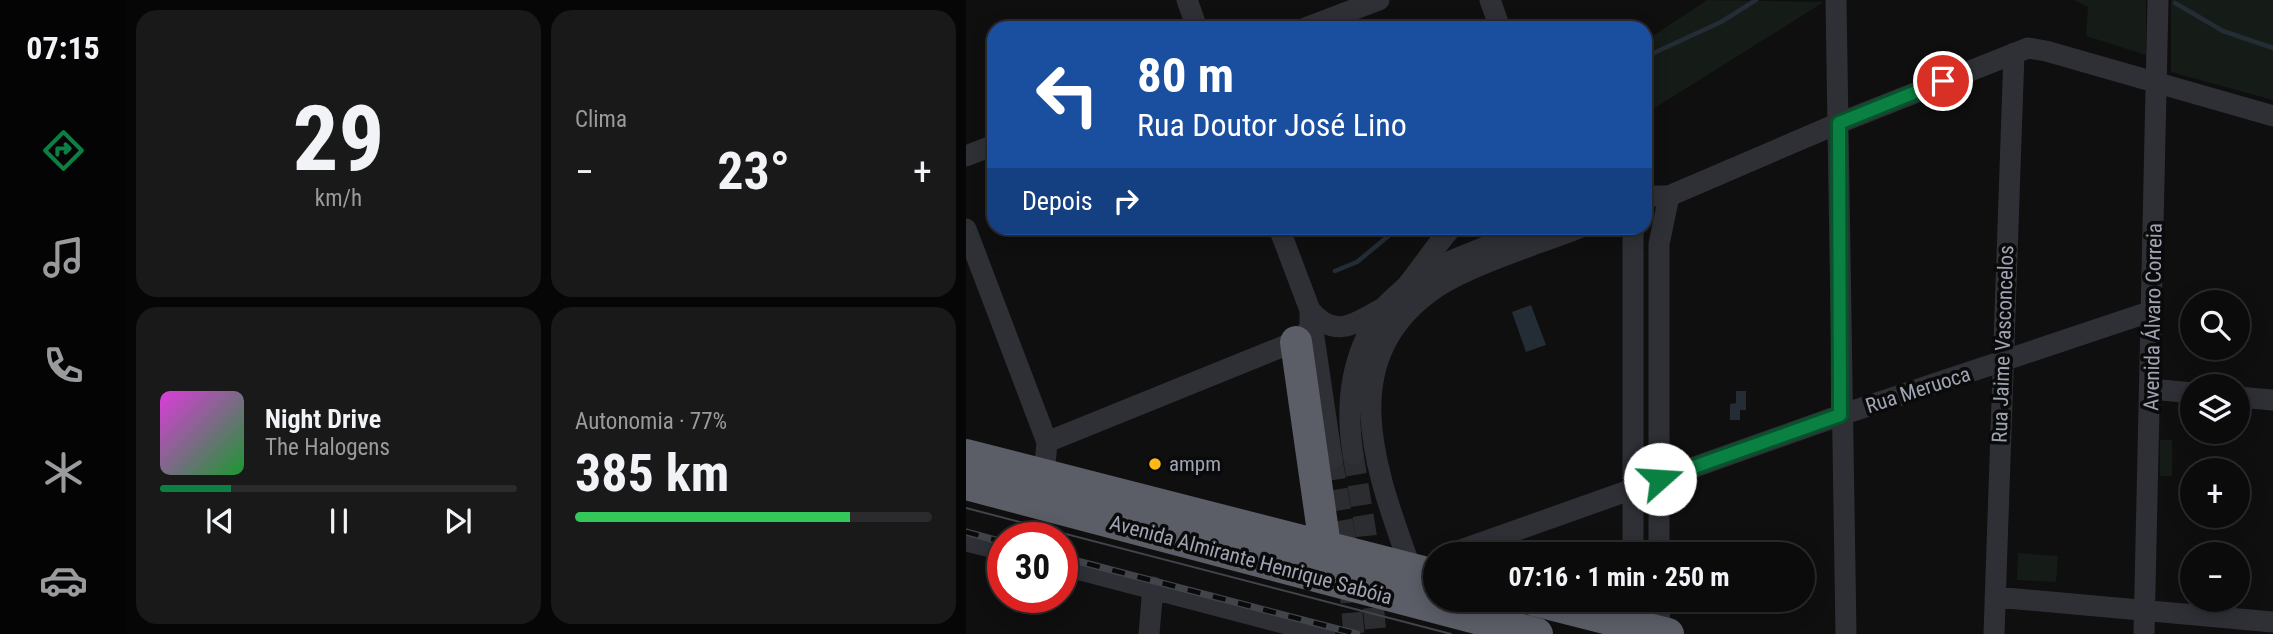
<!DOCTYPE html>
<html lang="pt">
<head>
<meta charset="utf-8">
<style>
  :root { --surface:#0b0b0c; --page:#19191a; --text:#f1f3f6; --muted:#9a9b9d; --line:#2b2b2d; --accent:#0b8043 }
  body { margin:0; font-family:"Roboto Condensed",sans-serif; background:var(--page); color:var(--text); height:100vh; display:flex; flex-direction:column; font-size:26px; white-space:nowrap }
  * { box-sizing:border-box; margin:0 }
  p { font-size:23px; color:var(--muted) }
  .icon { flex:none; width:38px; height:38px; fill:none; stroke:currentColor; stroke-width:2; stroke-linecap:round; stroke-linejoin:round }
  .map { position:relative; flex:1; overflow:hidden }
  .drawer { display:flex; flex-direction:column; gap:10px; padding:10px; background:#060607; width:840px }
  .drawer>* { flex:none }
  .guide { position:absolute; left:21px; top:21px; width:665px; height:214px; border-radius:21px; box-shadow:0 4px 18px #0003,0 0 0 2px var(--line); background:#1a4fa0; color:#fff; overflow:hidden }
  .controls { position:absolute; left:1214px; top:290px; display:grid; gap:14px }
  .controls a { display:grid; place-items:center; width:70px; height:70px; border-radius:50%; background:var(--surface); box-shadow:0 4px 18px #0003,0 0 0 2px var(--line); font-size:35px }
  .speed { position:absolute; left:21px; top:522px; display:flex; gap:14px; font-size:35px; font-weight:700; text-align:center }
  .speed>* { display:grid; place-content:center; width:91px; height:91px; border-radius:50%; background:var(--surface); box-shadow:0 4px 18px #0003,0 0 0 2px var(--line); line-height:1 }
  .speed .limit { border:10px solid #d22; background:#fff; color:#111 }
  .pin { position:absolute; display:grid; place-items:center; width:60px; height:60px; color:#fff; margin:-30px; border:4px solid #fff; border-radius:50%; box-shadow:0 2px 7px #0007 }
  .me { position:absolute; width:77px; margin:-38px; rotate:71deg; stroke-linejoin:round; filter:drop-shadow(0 0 5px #0008) }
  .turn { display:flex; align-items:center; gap:24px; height:147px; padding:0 35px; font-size:32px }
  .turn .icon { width:91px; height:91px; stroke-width:2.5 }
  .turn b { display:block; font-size:49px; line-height:60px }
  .then { display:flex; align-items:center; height:66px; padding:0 35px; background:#0003; gap:14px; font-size:26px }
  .big { font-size:52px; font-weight:700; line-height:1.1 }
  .drawer .card { flex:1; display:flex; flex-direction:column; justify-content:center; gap:10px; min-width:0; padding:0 24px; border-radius:21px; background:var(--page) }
  .drawer .dial { align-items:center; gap:0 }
  .dial b { font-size:91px; line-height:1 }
  .song { display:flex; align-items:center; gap:21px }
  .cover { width:84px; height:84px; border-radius:10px; background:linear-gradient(135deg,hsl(300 70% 55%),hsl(130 70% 35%)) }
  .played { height:7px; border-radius:4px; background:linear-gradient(90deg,var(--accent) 20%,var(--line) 20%) }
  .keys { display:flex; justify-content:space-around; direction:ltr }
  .heat { display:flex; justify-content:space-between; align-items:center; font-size:38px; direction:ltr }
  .charge { height:10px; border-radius:5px; background:linear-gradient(90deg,#34c759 77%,var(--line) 0) }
  .drawer .tiles { flex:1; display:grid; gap:10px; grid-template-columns:repeat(2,1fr) }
  .trip { position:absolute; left:457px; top:542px; width:392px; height:70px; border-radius:35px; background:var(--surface); box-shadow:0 4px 18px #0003,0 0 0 2px var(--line); font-weight:700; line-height:70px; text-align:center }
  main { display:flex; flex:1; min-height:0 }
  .dock { display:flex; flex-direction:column; width:126px; justify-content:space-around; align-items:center; background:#040405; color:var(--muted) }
  .dock .icon { width:49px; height:49px }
  .dock .active { color:var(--accent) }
  .dock b { font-size:32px; color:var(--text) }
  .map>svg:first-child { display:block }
</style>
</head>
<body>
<main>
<nav class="dock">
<b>07:15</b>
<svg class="icon active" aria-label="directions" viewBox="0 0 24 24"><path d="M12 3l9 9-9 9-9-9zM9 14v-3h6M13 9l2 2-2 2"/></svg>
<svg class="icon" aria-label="music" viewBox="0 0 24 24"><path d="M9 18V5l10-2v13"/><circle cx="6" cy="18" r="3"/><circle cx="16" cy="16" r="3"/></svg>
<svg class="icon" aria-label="phone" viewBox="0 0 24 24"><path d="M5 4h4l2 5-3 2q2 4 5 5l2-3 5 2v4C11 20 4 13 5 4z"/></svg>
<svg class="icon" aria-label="climate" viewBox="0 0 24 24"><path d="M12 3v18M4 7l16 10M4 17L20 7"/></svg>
<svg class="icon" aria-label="car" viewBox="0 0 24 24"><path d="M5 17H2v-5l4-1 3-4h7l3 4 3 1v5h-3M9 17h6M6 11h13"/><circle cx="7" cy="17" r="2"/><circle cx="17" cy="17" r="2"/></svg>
</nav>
<section class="drawer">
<div class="tiles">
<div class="card dial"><b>29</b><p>km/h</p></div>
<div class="card"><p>Clima</p>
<div class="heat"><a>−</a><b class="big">23°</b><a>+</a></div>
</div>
<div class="card">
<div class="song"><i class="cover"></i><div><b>Night Drive</b><p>The Halogens</p></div></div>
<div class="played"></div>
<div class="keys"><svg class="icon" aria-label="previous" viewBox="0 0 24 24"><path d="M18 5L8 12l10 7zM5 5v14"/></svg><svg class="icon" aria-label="pause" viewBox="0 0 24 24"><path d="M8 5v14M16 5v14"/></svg><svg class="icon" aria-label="next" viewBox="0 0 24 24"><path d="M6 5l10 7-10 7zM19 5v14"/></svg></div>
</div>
<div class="card"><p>Autonomia · 77%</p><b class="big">385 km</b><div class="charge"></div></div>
</div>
</section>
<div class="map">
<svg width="1307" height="634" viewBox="0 0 1307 634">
  <rect width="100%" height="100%" fill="#0f0f10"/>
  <path fill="#151b16" d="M 741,0 L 858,2 L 679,114 L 679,41 Z
    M 1108,0 L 1180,0 L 1180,55 L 1120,36 L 1122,7 Z
    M 1205,0 L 1307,0 L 1307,100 L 1205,72 Z
    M 1194,440 L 1206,440 L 1206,476 L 1194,476 Z
    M 1052,553 L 1092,556 L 1090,582 L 1051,580 Z"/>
  <path fill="#242d35" d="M 565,305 L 580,345 L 560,352 L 546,312 Z
    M 770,391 L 780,391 L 780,410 L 774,410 L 774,420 L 764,420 L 764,404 L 770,403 Z"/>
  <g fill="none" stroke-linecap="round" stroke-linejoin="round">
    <path stroke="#242d35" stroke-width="4.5" d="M 1209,3 L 1257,31 L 1307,48
      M 679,57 L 755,22 L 790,0
      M 369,271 L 391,262 L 432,228"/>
    <path stroke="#2c2d31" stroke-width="21" stroke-dasharray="21 10" stroke-linecap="butt" d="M 387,454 L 400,534 L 410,634
      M 366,459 L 379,537 L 388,634"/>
    <path stroke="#2f3036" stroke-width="21" d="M 221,0 L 231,28
      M 524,0 L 534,28
      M 870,0 L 880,634
      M 339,28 L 413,0
      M 0,156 L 28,145
      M 679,196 L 703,196 L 873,123 L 1062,48 L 1080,51 L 1307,116
      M 313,228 L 344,310 L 366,459
      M 0,229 L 81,442 L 78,476
      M 449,280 L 487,260 L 566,228
      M 344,310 C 368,339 387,325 415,309
      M 1185,389 L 1227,393
      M 1272,397 L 1307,400
      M 81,442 L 338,338 L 344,326 L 344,310
      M 387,454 C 379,402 385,355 416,310 C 423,300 435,293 443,283 C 457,265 470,246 485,228
      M 0,541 L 37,550
      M 481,555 L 875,415 L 1186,311
      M 667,555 L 667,228
      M 693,555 L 693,244 L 703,196
      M 96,565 L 359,634
      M 445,569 C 411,473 364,359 471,287 C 506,264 573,244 613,228
      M 1029,597 L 1307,622
      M 692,600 L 694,622 L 701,634
      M 659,623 L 665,615 L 668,600
      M 183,634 L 187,587
      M 1028,634 L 1048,53
      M 1178,634 L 1192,0"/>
    <path stroke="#5b5e67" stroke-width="32" d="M 330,342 L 359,546
      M 0,455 L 469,575
      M 0,484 L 571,634
      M 568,600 L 702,634"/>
    <path stroke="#42444b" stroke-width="2" d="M 0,508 L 485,634"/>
    <g stroke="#42444b" stroke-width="7">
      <path id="rail" d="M 0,532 L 37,542
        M 96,557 L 391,634"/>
    </g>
    <use href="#rail" stroke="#0a0a0b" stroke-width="4.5" stroke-dasharray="13" stroke-linecap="butt"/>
  </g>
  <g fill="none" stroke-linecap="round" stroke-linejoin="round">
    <g stroke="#07532c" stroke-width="18">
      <path id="route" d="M 694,479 L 874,415 L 873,123 L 977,81"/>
    </g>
    <use href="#route" stroke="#0b8043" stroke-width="12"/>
  </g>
  <circle fill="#ffba18" stroke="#0a0a0b" stroke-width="2.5" cx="189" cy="464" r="7"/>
  <g text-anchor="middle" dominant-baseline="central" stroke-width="7" stroke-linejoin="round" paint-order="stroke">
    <g font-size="21" fill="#9ea4b3" stroke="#0a0a0b">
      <text transform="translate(1187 317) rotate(-89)">Avenida Álvaro Correia</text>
      <text transform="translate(1037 344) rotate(-88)">Rua Jaime Vasconcelos</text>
      <text transform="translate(952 390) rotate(-18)">Rua Meruoca</text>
      <text transform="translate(285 560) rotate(15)">Avenida Almirante Henrique Sabóia</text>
    </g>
    <g font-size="21" fill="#9ea4b3" stroke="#0a0a0b" text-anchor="start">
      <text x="203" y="464">ampm</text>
    </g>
  </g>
</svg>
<div class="controls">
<a><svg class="icon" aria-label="search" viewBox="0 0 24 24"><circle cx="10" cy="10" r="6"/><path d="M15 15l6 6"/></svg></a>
<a><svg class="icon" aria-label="layers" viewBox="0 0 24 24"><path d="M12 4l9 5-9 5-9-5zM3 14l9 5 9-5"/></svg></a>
<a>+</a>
<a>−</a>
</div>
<div class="speed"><div class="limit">30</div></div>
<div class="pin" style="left:977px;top:81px;background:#d93025"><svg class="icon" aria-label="arrive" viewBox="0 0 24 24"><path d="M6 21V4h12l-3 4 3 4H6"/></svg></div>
<svg class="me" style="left:694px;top:479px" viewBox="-20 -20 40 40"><circle r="19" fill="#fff"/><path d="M0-13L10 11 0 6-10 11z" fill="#0b8043"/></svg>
<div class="trip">07:16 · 1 min · 250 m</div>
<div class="guide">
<div class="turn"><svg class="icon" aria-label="left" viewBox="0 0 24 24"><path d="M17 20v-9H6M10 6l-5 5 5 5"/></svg><div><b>80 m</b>Rua Doutor José Lino</div></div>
<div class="then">Depois<svg class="icon" aria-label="right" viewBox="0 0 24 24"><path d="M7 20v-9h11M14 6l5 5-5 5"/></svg></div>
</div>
</div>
</main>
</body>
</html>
